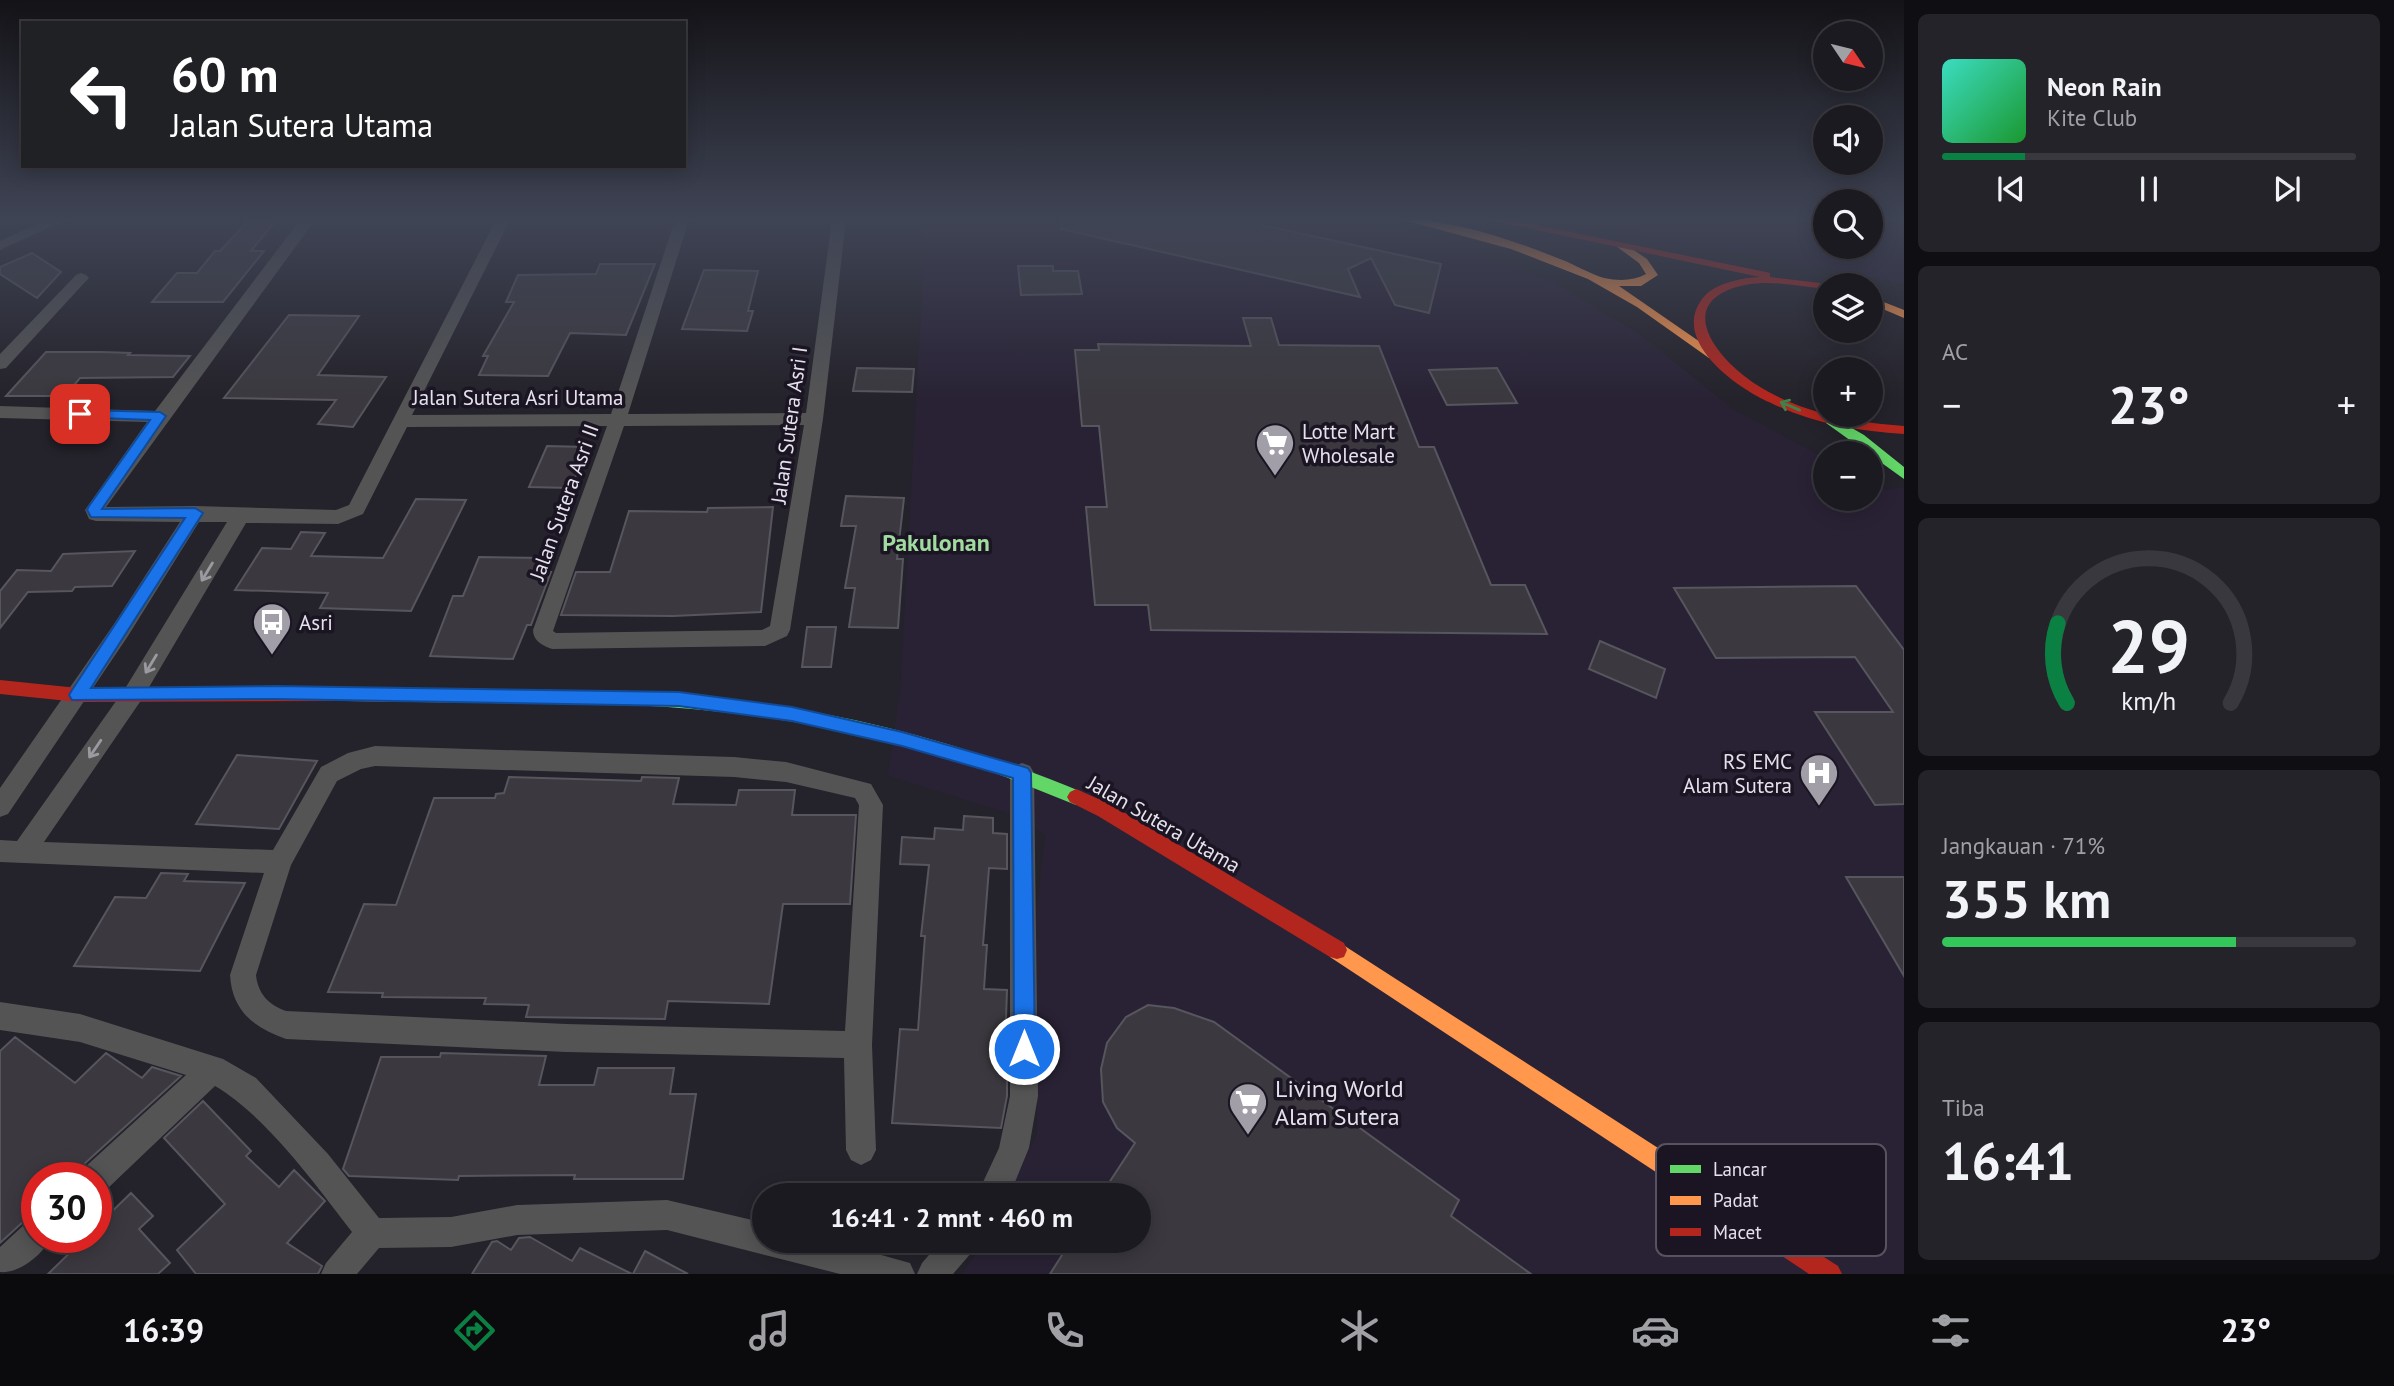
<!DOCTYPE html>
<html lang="id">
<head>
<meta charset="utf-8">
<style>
  :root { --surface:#1b1a20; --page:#242329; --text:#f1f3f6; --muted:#a0a1a5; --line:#39383e; --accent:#0b8043 }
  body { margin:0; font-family:"PT Sans",sans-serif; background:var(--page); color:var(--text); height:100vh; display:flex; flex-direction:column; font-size:26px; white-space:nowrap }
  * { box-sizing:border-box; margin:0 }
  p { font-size:23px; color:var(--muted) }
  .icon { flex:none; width:38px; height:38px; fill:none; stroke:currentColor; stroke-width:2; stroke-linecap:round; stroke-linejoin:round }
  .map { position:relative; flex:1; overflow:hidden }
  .panel { display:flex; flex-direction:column; gap:14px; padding:14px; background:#0f0e12; width:490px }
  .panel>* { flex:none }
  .guide { position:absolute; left:21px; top:21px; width:665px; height:147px; border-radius:0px; box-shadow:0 4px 18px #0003,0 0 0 2px var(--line); background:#202124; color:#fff; overflow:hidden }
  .needle { width:46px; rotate:125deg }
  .controls { position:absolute; left:1813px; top:21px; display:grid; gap:14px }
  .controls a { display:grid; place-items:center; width:70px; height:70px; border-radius:50%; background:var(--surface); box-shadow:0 4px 18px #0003,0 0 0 2px var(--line); font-size:35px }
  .speed { position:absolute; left:21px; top:1162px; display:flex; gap:14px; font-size:35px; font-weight:700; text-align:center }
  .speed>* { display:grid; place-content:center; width:91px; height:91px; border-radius:50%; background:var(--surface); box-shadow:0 4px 18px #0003,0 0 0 2px var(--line); line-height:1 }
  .speed .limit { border:10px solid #d22; background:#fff; color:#111 }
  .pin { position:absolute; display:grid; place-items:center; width:60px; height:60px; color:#fff; margin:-30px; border-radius:14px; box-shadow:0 4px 10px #0006 }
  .me { position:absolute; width:77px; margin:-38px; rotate:0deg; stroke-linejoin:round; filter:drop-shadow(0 0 5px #0008) }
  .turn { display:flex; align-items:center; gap:24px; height:147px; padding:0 35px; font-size:32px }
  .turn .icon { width:91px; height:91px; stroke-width:2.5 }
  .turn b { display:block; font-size:49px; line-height:60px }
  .big { font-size:52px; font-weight:700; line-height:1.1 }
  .panel .tile { flex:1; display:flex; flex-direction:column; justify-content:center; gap:10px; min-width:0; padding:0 24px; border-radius:10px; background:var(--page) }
  .panel .dial { align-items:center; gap:0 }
  .dial svg { height:182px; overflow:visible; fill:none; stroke:var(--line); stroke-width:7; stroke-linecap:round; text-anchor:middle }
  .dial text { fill:var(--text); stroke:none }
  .song { display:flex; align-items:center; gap:21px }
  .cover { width:84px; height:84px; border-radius:10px; background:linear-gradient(135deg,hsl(170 70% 55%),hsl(130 70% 35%)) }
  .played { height:7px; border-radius:4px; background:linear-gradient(90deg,var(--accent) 20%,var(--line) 20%) }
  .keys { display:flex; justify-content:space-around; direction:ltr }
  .heat { display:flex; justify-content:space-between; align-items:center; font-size:38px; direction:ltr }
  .charge { height:10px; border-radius:5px; background:linear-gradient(90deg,#34c759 71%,var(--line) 0) }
  .trip { position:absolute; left:752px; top:1183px; width:399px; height:70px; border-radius:35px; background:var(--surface); box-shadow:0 4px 18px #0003,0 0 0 2px var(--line); font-weight:700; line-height:70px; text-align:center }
  .tab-bar { display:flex; height:112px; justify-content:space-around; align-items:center; background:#0b0a0d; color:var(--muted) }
  .tab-bar .icon { width:49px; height:49px }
  .tab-bar .active { color:var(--accent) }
  .tab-bar b { font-size:32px; color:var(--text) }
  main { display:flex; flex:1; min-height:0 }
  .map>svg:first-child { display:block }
</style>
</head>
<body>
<main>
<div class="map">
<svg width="1904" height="1274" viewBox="0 0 1904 1274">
  <rect width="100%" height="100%" fill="#24222a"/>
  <path fill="#292235" d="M 926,220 L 1347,220 L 1448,241 L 1554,282 L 1639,334 L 1733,409 L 1825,458 L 1825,499 L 1871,499 L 1871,482 L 1886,490 L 1904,487 L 1904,1274 L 961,1274 L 986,1241 L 1139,1241 L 1139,1195 L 1008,1195 L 1037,1134 L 1035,927 L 1045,835 L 1018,816 L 888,776 L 900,691 Z
    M 1579,220 L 1825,220 L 1825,247 L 1871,247 L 1871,220 L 1904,220 L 1904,284 Z"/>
  <path fill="#3b393f" stroke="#57555d" stroke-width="2" d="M 1062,220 L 1239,220 L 1441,264 L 1429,313 L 1395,305 L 1371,258 L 1348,269 L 1360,297 L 1061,229 Z
    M 245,224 L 273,224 L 251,251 L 264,251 L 223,302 L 152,302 L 177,273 L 197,273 L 215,251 L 220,251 Z
    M 32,253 L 61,272 L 37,298 L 0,274 L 0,267 Z
    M 600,264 L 655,264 L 626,335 L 570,333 L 548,376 L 479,375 L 488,356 L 483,356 L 514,302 L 506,302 L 518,275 L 596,274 Z
    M 1018,266 L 1053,266 L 1053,271 L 1078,271 L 1082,294 L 1021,295 Z
    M 704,270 L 758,271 L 748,311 L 753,311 L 747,331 L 682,329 Z
    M 289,315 L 359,316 L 318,375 L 386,377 L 353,427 L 318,424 L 336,400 L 224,398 Z
    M 1243,318 L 1271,318 L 1279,345 L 1379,346 L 1419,447 L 1434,447 L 1491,585 L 1525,585 L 1547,634 L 1151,630 L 1148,605 L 1095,605 L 1086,507 L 1107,507 L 1099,426 L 1082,426 L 1075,350 L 1099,350 L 1098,344 L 1251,346 Z
    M 46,352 L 102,352 L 130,353 L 128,355 L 190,356 L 173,377 L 80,378 L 65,396 L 6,396 Z
    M 857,368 L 914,369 L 912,392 L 853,391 Z
    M 1497,368 L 1517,403 L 1447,405 L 1429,370 Z
    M 547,446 L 587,447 L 571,488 L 529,487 Z
    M 846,496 L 904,498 L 897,559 L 903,559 L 898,628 L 849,627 L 855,588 L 845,588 L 856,526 L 841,526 Z
    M 416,499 L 466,500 L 411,611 L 320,608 L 328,593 L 235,590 L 262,548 L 291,549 L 301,532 L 325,533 L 311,556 L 383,558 Z
    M 773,507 L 761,612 L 673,616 L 561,615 L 576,572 L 610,572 L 629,511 L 707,512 L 708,508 Z
    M 135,551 L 112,586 L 75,587 L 72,591 L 28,592 L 0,628 L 0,591 L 17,570 L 51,571 L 63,554 Z
    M 479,557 L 545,558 L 540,572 L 551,572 L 531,625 L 527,625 L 513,659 L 430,656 L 453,596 L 463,596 Z
    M 1856,586 L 1904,650 L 1904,804 L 1875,805 L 1815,712 L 1893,712 L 1855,657 L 1716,658 L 1674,588 Z
    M 807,627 L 836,627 L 831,667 L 802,667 Z
    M 1600,641 L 1665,669 L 1656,698 L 1589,669 Z
    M 237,755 L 317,761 L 279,829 L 196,824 Z
    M 509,777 L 641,781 L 642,777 L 679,778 L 673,804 L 736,805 L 739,790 L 795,790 L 792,815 L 856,815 L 850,904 L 783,904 L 769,1004 L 668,1001 L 665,1019 L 526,1017 L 529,1005 L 484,1004 L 486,998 L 382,997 L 383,993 L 328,992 L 364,904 L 396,905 L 434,798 L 495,798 L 496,794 L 504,793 Z
    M 964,816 L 993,818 L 993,833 L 1007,834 L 1007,869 L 989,868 L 983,945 L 987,945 L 984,989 L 1007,990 L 1004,1076 L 1007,1076 L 1007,1096 L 1001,1128 L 892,1123 L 900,1029 L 918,1030 L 925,936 L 921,936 L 929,865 L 900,864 L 902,837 L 934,839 L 935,828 L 963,830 Z
    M 161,873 L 188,874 L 184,881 L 245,883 L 200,971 L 74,966 L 115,897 L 146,898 Z
    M 1846,877 L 1904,877 L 1904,976 Z
    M 1148,1005 L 1174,1008 L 1214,1022 L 1459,1200 L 1451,1216 L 1531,1274 L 1050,1274 L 1071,1241 L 1139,1241 L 1139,1195 L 1101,1195 L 1135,1143 L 1117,1128 L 1103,1102 L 1101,1069 L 1107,1043 L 1126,1017 Z
    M 15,1037 L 75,1083 L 106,1053 L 142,1078 L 152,1067 L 181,1076 L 83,1165 L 79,1178 L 37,1178 L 37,1217 L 24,1221 L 0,1243 L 0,1051 Z
    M 441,1053 L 546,1056 L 539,1085 L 594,1085 L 598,1068 L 674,1068 L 670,1094 L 696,1094 L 683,1179 L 574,1179 L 575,1175 L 459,1176 L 458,1180 L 349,1176 L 343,1169 L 381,1057 L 440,1057 Z
    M 203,1101 L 251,1151 L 246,1156 L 279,1187 L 294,1170 L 325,1201 L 287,1243 L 322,1266 L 318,1274 L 196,1274 L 177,1250 L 225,1204 L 164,1138 Z
    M 131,1193 L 153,1216 L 139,1229 L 170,1263 L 158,1274 L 48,1274 L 86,1237 L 96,1237 L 96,1227 Z
    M 530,1237 L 572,1261 L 580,1248 L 632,1274 L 472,1274 L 492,1242 L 497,1241 L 511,1250 L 519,1238 Z
    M 645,1251 L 688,1274 L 633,1274 Z"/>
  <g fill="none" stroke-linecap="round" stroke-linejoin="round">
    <path fill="#545455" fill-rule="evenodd" d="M 46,220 L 66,220 L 0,250 L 0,241 Z
      M 300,220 L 315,220 L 106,507 L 195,506 L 336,510 L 349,505 L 496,220 L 510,220 L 412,415 L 611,414 L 675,220 L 689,220 L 628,414 L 806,413 L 832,220 L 846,220 L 823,419 L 790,630 L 787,636 L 765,646 L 552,649 C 543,646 533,641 533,630 L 607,426 L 407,427 L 363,514 L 338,524 L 246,523 L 142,699 L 44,842 L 273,850 L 321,767 L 348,753 L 375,746 L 734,757 L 786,762 L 871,784 L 883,805 L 872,1045 L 876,1150 L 871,1160 L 861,1165 L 851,1160 L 846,1150 L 844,1058 L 566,1052 L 286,1039 C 254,1028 232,1011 230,975 L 264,873 L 0,862 L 0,840 L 17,841 L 126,687 L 227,522 L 199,522 L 128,636 L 8,814 L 0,817 L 0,788 L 114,624 L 180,522 L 96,521 L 89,519 L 85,510 L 147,422 L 0,418 L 0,406 L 155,411 ZM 804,425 L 770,626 L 762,630 L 556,633 L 553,631 L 624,426 ZM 375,766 L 734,777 L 786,782 L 855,798 L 859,805 L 845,1031 L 566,1024 L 286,1011 C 269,1005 258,994 256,975 L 291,865 L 337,781 L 361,769 Z
      M 81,273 L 86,275 L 89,278 L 86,281 L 6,368 L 0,369 L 0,354 L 76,275 Z
      M 1022,763 L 1030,766 L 1034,773 L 1038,1096 L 1029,1148 L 1010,1194 L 977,1195 L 999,1148 L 1010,1096 L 1010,773 L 1014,766 Z
      M 0,1002 L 80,1014 L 223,1059 L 256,1078 L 328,1154 L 379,1218 L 451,1217 L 517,1205 L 667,1200 L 765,1223 L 765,1241 L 831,1241 L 910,1263 L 915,1274 L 840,1274 L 667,1230 L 517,1235 L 451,1247 L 379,1248 L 357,1274 L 321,1274 L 326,1263 L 352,1232 C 317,1186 265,1115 215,1086 L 107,1189 L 96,1193 L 96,1178 L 81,1178 L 85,1167 L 186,1075 L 80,1042 L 0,1030 Z
      M 37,1219 L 37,1237 L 51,1237 C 44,1254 19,1274 0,1272 L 0,1247 L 26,1223 Z
      M 941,1241 L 976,1241 L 972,1252 L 953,1274 L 917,1274 L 922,1263 Z"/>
    <path fill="#63d668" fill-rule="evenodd" d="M 1831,416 L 1864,435 L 1904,467 L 1904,479 L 1826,423 L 1826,417 Z
      M 631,691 C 788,698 937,732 1082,792 L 1085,797 L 1082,802 L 1076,805 C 1041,792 1007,776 971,765 C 861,729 747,710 631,705 L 625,703 L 623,698 L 625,693 Z"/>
    <path fill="#ff974d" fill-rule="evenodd" d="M 1404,220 C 1456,220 1512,240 1560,259 C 1574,264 1590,274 1604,278 C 1619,281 1633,281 1646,274 L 1639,263 L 1616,246 L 1625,244 L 1647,259 L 1658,275 L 1641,286 L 1619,286 L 1719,355 L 1717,358 L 1709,358 L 1637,307 L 1588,279 L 1511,249 Z
      M 1871,297 L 1904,310 L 1904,318 L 1871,304 Z
      M 347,687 L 631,691 L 637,693 L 639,698 L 637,703 L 631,705 L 347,701 L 341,699 L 339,694 L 341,689 Z
      M 1337,941 L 1734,1197 L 1737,1205 L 1734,1213 L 1726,1216 L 1718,1213 L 1330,957 L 1327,950 L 1330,943 Z"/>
    <path fill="#b3261e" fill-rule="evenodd" d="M 1489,220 L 1512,220 L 1766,272 L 1770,273 L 1770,277 L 1829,284 L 1830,285 L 1825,285 L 1825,289 C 1799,286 1771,280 1745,285 C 1670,301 1717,360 1757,385 C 1801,413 1852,422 1904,426 L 1904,434 C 1857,431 1811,423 1769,402 C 1736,387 1671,341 1702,299 C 1714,283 1741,278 1760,277 Z
      M 0,680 L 78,688 L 347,687 L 353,689 L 355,694 L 353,699 L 347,701 L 78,702 L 0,694 Z
      M 1076,789 L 1110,804 L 1344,943 L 1347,950 L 1344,957 L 1337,959 L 1330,957 L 1098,816 L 1070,802 L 1067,797 L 1070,792 Z
      M 1726,1194 L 1838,1266 L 1842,1274 L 1809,1274 L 1718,1213 L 1715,1205 L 1718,1197 Z"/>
  </g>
  <defs><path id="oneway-shaft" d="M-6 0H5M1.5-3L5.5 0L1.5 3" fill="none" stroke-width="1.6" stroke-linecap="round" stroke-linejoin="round" transform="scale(1.75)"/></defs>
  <use stroke="#427f49" href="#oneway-shaft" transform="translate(1790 406) rotate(-157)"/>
  <g stroke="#9c9aa0">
    <use href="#oneway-shaft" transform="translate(207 572) rotate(121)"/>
    <use href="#oneway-shaft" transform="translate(151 664) rotate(121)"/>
    <use href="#oneway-shaft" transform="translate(95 749) rotate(124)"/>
  </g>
  <linearGradient id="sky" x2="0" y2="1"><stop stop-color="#141317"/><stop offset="0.55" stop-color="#3f4455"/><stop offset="1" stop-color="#3f4455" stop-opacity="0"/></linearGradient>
  <rect width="1904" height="399" fill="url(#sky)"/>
  <path fill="#1a73e8" stroke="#114b97" stroke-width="2" d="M 80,410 L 160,412 L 166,416 L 102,509 L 195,508 L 203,513 L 91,688 L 276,686 L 679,692 L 792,707 L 902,732 L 1028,768 L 1031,773 L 1035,1049 L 1032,1056 L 1024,1059 L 1017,1056 L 1014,1049 L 1013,778 L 902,746 L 792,721 L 679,706 L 276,699 L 72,700 L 69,695 L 72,690 L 185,518 L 91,517 L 87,510 L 89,506 L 150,420 L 75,417 L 75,411 Z"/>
  <defs>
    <g id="supermarket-pin" transform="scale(2.0125)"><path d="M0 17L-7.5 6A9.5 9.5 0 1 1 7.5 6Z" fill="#a19ea8" stroke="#1a1423"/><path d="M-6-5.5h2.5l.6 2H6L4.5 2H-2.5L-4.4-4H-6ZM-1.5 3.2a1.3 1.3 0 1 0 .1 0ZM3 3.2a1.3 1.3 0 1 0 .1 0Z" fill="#fff"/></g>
    <g id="bus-pin" transform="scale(2.0125)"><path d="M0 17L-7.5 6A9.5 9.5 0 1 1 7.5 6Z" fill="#a19ea8" stroke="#1a1423"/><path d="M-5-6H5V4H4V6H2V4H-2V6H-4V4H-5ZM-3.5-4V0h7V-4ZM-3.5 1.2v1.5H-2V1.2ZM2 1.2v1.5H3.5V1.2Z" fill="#fff"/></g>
    <g id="hospital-pin" transform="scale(2.0125)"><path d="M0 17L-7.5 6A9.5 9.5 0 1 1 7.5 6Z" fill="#a19ea8" stroke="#1a1423"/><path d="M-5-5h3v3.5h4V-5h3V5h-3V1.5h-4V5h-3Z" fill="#fff"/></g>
  </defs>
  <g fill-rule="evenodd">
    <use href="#supermarket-pin" x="1275" y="443"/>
    <use href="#bus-pin" x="272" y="622"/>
    <use href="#hospital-pin" x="1819" y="773"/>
    <use href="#supermarket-pin" x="1248" y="1102"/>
  </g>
  <g text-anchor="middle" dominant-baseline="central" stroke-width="7" stroke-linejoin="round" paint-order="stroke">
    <g font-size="21" fill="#e5e1ec" stroke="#1a1423">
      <text x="518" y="397">Jalan Sutera Asri Utama</text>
      <text transform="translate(789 425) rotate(-82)">Jalan Sutera Asri I</text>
      <text transform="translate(564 502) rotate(-70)">Jalan Sutera Asri II</text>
      <text transform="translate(1164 824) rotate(30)">Jalan Sutera Utama</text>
    </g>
    <g font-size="21" fill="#e5e1ec" stroke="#1a1423" text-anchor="start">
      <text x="1302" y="431">Lotte Mart<tspan x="1302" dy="24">Wholesale</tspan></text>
      <text x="299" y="622">Asri</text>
      <text x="1792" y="761" text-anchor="end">RS EMC<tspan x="1792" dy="24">Alam Sutera</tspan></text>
    </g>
    <g font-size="24" font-weight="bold" fill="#a1dba0" stroke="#1a1423">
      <text x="936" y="542">Pakulonan</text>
    </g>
    <g font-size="24" fill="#e5e1ec" stroke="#1a1423" text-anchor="start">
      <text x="1275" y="1088">Living World<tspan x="1275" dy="28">Alam Sutera</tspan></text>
    </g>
  </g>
  <rect x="1656" y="1144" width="230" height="112" rx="10" fill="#1a1423" stroke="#57525f" stroke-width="2"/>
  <rect x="1670" y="1165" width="31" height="8" fill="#63d668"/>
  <rect x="1670" y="1196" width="31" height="9" fill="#ff974d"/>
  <rect x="1670" y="1228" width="31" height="8" fill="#b3261e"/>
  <g font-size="19" fill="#e5e1ec">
    <text x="1713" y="1176">Lancar</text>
    <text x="1713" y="1207">Padat</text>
    <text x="1713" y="1239">Macet</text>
  </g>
</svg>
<div class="controls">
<a><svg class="needle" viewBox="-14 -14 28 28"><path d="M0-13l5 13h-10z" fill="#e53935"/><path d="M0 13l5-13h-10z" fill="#a0a1a5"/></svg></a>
<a><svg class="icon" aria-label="sound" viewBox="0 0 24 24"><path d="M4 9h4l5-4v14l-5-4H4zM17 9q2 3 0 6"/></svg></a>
<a><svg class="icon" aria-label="search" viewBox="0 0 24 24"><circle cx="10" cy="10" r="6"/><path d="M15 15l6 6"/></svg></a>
<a><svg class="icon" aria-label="layers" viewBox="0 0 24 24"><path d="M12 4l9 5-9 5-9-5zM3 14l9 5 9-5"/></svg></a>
<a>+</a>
<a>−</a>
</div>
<div class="speed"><div class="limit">30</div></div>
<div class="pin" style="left:80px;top:414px;background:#d93025"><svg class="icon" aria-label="arrive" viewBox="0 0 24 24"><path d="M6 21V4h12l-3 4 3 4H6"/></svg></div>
<svg class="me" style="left:1024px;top:1049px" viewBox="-20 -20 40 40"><circle r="17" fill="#1a73e8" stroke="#fff" stroke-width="3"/><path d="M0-11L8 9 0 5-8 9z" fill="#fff"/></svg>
<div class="trip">16:41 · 2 mnt · 460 m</div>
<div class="guide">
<div class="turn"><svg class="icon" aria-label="left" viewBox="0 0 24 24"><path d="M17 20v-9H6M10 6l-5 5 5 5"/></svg><div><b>60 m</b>Jalan Sutera Utama</div></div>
</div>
</div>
<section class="panel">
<div class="tile">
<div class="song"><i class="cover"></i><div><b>Neon Rain</b><p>Kite Club</p></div></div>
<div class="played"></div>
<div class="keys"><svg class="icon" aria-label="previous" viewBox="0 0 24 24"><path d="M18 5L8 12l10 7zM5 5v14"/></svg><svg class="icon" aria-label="pause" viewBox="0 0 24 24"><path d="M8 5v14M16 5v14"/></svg><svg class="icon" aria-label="next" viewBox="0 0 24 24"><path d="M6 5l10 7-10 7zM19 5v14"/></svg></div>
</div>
<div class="tile"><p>AC</p>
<div class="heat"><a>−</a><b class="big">23°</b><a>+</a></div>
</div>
<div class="tile dial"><svg viewBox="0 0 100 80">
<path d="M14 69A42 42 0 1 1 86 69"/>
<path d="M14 69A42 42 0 0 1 10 34" stroke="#0b8043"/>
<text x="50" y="56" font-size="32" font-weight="700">29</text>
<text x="50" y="72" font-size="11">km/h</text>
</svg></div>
<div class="tile"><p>Jangkauan · 71%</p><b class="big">355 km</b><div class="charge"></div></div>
<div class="tile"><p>Tiba</p><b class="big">16:41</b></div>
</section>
</main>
<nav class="tab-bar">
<b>16:39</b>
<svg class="icon active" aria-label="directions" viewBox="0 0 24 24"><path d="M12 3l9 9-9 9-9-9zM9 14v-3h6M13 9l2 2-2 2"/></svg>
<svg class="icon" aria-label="music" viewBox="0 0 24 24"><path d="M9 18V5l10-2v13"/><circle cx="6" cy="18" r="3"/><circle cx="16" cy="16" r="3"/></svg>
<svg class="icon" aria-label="phone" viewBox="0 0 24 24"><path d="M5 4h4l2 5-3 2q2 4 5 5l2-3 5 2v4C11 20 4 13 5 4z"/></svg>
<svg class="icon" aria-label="climate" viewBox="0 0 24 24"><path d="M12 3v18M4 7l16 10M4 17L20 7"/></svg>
<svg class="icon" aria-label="car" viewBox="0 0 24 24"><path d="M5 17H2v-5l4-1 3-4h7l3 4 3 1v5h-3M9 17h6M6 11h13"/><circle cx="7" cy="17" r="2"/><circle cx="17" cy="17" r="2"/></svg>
<svg class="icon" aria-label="filters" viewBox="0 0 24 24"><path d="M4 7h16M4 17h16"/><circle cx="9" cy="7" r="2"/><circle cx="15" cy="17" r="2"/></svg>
<b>23°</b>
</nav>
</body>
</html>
